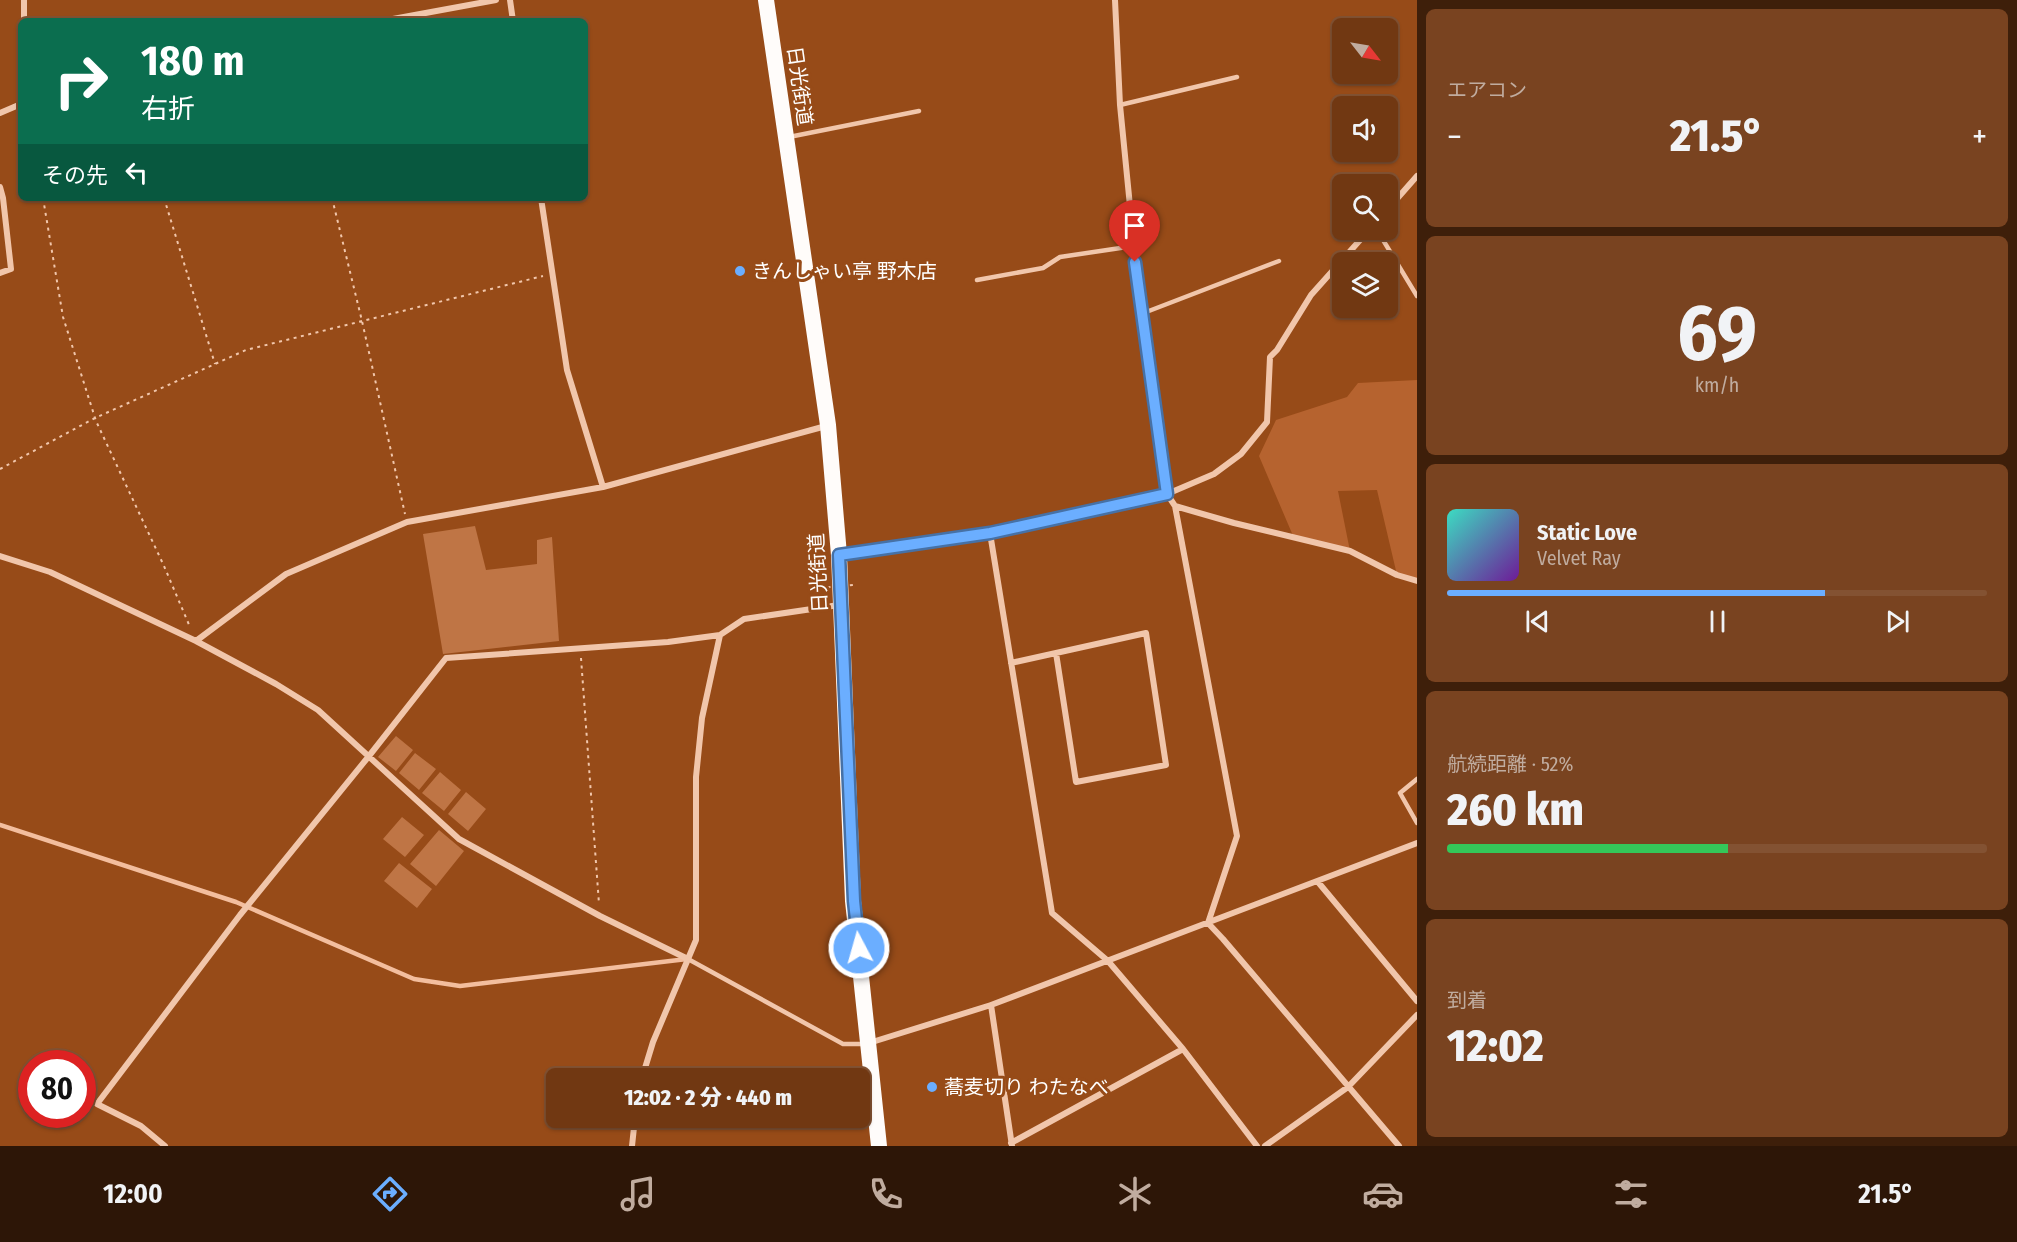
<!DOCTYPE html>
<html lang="ja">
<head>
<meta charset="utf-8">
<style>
  :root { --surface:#713812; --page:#794320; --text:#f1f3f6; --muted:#c0ac9f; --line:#835232; --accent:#6baeff }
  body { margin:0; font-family:"Fira Sans Condensed","Noto Sans JP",sans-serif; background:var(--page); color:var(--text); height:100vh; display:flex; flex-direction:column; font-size:22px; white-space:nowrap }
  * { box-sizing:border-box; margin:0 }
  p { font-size:20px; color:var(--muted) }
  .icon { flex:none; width:33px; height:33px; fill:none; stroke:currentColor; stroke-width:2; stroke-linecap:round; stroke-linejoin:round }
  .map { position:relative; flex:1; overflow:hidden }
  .sheet { display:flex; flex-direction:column; gap:9px; padding:9px; background:#3e1f0a; width:600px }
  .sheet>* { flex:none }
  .hud { position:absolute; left:18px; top:18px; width:570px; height:183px; border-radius:9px; box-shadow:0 2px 4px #0004,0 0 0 2px var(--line); background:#0b6e4f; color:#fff; overflow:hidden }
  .needle { width:39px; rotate:121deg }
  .tools { position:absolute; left:1332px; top:18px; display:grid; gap:12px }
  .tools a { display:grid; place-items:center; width:66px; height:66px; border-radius:9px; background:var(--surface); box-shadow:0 2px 4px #0004,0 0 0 2px var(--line); font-size:30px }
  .speed { position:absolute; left:18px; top:1050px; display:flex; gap:12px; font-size:30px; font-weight:700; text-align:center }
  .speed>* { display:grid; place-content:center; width:78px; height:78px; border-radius:50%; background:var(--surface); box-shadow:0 2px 4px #0004,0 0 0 2px var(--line); line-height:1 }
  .speed .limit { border:9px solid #d22; background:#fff; color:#111 }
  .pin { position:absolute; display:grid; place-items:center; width:51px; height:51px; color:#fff; margin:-62px -26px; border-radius:50% 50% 50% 0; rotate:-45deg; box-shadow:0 0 6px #0007 }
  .pin .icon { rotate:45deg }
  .me { position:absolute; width:66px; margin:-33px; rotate:354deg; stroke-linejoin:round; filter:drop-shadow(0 0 4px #0008) }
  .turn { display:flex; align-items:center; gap:21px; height:126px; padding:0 24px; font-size:27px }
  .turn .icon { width:78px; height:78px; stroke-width:2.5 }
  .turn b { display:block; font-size:42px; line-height:51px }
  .then { display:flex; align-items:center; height:57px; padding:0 24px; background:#0003; gap:12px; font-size:22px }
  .big { font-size:45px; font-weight:800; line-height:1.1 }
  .sheet .tile { flex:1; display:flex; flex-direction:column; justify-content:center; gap:9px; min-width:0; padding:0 21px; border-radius:9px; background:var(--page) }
  .sheet .dial { align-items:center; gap:0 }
  .dial b { font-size:78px; line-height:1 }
  .song { display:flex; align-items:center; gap:18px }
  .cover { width:72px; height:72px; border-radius:9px; background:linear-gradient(135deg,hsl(170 70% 55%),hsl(280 70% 35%)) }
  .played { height:6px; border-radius:3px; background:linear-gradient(90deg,var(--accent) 70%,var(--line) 70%) }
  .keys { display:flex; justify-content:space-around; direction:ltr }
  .heat { display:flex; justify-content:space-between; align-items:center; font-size:33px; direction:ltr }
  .charge { height:9px; border-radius:4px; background:linear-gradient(90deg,#34c759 52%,var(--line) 0) }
  .trip { position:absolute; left:546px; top:1068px; width:324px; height:60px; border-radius:9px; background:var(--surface); box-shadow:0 2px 4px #0004,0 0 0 2px var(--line); font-weight:800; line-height:60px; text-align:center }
  .tab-bar { display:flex; height:96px; justify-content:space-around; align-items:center; background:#2d1607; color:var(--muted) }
  .tab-bar .icon { width:42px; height:42px }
  .tab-bar .on { color:var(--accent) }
  .tab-bar b { font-size:27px; color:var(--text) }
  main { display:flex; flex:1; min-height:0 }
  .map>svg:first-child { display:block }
</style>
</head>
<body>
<main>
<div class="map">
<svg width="1417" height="1146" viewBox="0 0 1417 1146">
  <rect width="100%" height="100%" fill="#974b18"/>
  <path fill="#b6632f" d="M 1417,380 L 1417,581 L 1397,575 L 1377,490 L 1338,491 L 1350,551 L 1294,538 L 1259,456 L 1276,420 L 1347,397 L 1358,383 Z"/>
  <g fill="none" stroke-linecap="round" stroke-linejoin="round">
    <path stroke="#f3be9e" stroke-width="4.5" d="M 0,825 L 236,902 L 414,979 L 460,986 L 687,959"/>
  </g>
  <path fill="#bf7545" d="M 475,526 L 486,570 L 537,564 L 537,540 L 552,537 L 559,641 L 443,654 L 423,534 Z
    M 396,736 L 413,750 L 396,771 L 378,757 Z
    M 415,753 L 436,769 L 419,790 L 399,773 Z
    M 440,772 L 461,790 L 444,811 L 422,793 Z
    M 466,792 L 486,809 L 468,831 L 448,814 Z
    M 402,817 L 424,835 L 405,857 L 383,839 Z
    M 439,830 L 464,851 L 436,886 L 410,864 Z
    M 399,863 L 432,889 L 417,908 L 384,881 Z"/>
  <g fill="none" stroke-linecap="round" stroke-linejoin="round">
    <path stroke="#f1c6ab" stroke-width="2" stroke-dasharray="3 4.5" stroke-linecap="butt" d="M 43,198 L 63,317 L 96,421 L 164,566 L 190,627
      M 164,198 L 215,364
      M 332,198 L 362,321 L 405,514
      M 0,469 L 95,418 L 246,350 L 543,276
      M 820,588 L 820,596
      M 581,658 L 599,904"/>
    <path stroke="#f1c6ab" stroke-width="4.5" d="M 1120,105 L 1237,77
      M 789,137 L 919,111
      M 1377,230 L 1417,296
      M 977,280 L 1043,268 L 1060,257 L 1134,246
      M 1141,314 L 1279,261
      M 1417,779 L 1400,793 L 1417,823
      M 688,959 L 843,1044 L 864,1044"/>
    <path stroke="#f1c6ab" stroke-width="6" d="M 24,0 L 24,21
      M 510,0 L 513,21
      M 1115,0 L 1120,105 L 1137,277 L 1167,494 L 1175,506 L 1237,836 L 1208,923 L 1223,939 L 1399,1146
      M 382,21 L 496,0
      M 0,113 L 21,104
      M 0,187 L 3,198 L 11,269 L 0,273
      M 541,198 L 567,370 L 603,487
      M 1388,209 L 1417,176
      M 1175,506 L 1234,523 L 1350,551 L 1397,575 L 1417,581
      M 990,533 L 1052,913 L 1108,961 L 1183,1049 L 1257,1146
      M 839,555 L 990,533 L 1167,494 L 1214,474 L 1241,454 L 1267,422 L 1270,357 L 1277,350 L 1311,295 L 1369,230
      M 0,556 L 50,572 L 196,641 L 276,684 L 318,710 L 459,839 L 600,916 L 688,959
      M 196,641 L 286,574 L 407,522 L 603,487 L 826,426
      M 1011,663 L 1146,633 L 1166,765 L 1076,782 L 1056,653
      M 1318,882 L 1417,1001
      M 991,1005 L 1012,1146
      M 869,1043 L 991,1005 L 1417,843
      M 642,1078 L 653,1042 L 696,940 L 696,777 L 702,718 L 720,635
      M 1011,1143 L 1183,1049
      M 165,1146 L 141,1126 L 97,1104 L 240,915 L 369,756 L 446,658 L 668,642 L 720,635 L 744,619 L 839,605
      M 632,1146 L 635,1118
      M 1265,1146 L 1348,1087 L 1417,1015"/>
    <path stroke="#fffcfa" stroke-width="16" d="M 766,0 L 828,425 L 839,555 L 853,901 L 879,1146"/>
    <path stroke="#f1c6ab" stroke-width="2" stroke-dasharray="3 4.5" stroke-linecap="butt" d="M 820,588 L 853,585"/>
  </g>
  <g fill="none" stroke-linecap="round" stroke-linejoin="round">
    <g stroke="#4671a6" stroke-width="15">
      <path id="route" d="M 859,948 L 854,901 L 839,555 L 990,533 L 1167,494 L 1135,262"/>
    </g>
    <use href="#route" stroke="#6baeff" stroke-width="10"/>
  </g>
  <g fill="#6baeff" stroke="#974b18" stroke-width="2">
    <circle cx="740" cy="271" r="6"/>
    <circle cx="932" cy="1087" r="6"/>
  </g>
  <g text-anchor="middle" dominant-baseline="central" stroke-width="6" stroke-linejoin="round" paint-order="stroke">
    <g font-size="20" fill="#fff" stroke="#974b18">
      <text transform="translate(800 86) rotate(82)">日光街道</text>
      <text transform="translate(818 573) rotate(-93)">日光街道</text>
    </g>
    <g font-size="20" fill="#fff" stroke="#974b18" text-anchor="start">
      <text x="752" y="271">きんしゃい亭 野木店</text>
      <text x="944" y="1087">蕎麦切り わたなべ</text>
    </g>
  </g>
</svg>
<div class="tools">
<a><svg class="needle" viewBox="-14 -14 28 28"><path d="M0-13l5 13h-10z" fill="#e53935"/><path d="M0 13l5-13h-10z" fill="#c0ac9f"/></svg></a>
<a><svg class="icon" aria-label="sound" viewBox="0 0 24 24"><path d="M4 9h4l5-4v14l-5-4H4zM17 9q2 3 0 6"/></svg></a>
<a><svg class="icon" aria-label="search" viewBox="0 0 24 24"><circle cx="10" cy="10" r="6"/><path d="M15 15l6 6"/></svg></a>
<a><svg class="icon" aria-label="layers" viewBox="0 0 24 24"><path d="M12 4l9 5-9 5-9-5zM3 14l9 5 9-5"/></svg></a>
</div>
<div class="speed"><div class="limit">80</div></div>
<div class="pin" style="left:1135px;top:262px;background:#d93025"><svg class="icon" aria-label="arrive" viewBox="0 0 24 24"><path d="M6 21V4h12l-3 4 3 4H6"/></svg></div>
<svg class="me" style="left:859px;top:948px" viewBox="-20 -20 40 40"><circle r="17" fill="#6baeff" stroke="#fff" stroke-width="3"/><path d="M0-11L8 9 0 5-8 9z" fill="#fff"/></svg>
<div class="trip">12:02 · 2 分 · 440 m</div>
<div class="hud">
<div class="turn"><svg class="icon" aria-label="right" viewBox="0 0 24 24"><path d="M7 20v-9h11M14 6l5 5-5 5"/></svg><div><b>180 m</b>右折</div></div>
<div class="then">その先<svg class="icon" aria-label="left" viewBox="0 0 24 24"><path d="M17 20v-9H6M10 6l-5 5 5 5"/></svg></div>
</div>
</div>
<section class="sheet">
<div class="tile"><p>エアコン</p>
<div class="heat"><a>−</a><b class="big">21.5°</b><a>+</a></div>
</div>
<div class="tile dial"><b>69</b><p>km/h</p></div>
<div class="tile">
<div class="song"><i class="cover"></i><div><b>Static Love</b><p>Velvet Ray</p></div></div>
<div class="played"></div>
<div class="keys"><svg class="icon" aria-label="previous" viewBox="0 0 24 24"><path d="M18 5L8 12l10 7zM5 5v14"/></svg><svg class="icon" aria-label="pause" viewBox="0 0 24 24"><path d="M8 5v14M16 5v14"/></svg><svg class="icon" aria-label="next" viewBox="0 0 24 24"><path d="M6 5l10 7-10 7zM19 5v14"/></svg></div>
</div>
<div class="tile"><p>航続距離 · 52%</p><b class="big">260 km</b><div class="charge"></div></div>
<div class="tile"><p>到着</p><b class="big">12:02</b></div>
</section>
</main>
<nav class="tab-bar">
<b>12:00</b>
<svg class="icon on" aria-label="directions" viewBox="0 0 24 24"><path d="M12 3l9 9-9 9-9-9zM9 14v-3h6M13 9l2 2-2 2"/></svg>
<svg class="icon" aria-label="music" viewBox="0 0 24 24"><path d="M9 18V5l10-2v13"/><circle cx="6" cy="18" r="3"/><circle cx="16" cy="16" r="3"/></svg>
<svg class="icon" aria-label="phone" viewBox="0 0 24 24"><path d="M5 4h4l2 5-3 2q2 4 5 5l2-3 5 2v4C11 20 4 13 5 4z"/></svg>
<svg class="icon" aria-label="climate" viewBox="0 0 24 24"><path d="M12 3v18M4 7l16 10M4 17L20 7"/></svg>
<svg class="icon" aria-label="car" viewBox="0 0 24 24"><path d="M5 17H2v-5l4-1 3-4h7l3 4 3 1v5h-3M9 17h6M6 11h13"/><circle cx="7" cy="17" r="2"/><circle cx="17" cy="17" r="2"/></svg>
<svg class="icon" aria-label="filters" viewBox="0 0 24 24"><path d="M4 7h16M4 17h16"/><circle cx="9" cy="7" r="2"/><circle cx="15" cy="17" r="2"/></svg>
<b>21.5°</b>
</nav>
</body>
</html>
